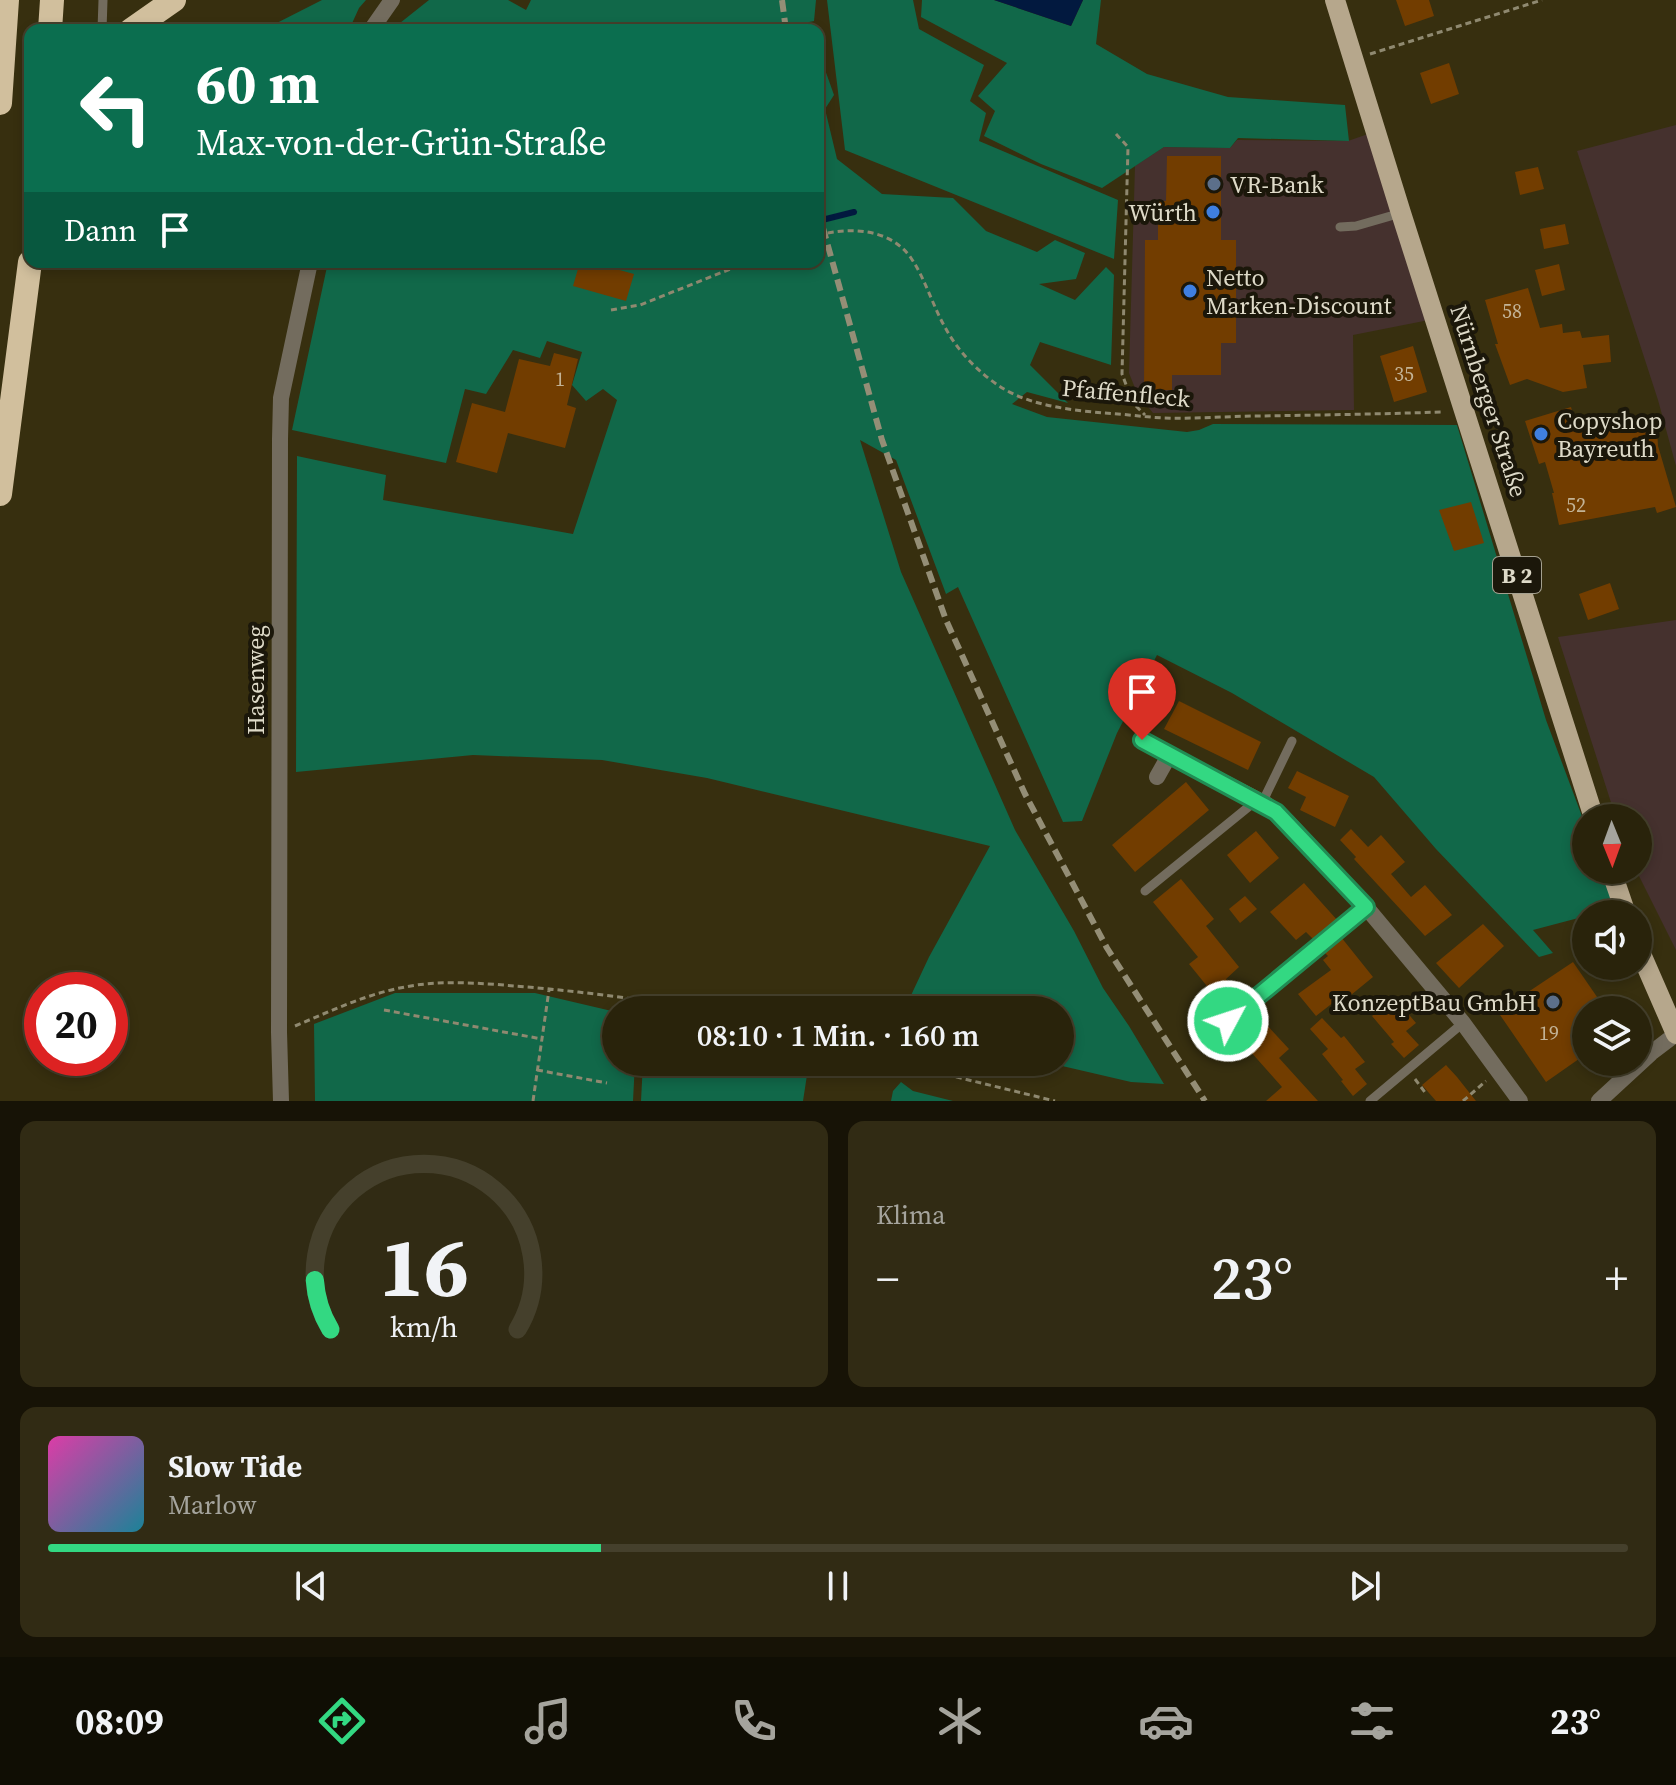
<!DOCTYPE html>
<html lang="de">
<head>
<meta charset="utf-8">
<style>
  :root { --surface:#29230b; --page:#312b14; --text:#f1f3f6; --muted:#a5a49d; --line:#45402c; --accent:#33d882 }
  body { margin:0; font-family:"Source Serif 4",serif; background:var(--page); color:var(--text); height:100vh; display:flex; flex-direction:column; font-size:30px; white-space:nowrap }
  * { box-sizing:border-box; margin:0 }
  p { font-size:26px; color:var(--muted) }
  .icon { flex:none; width:44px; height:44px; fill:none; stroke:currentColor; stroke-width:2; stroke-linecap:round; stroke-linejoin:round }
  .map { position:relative; height:1101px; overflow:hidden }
  .sheet { display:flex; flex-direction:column; gap:20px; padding:20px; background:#171306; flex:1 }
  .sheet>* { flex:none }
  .hud { position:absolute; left:24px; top:24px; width:800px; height:244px; border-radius:16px; box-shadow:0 4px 12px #0003,0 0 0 2px var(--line); background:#0b6e4f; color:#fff; overflow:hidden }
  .needle { width:52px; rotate:179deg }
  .buttons { position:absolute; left:1572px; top:804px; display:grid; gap:16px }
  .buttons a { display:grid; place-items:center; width:80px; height:80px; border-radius:50%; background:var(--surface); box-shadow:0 4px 12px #0003,0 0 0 2px var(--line); font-size:40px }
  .speed { position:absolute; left:24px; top:972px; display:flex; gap:16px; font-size:40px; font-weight:700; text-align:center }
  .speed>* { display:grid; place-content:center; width:104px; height:104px; border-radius:50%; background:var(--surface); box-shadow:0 4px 12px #0003,0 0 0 2px var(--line); line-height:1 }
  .speed .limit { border:12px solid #d22; background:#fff; color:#111 }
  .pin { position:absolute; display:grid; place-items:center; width:68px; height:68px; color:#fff; margin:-82px -34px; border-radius:50% 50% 50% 0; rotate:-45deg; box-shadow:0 0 8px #0007 }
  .pin .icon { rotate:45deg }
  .me { position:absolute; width:88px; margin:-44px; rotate:50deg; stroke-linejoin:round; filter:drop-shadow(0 0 6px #0008) }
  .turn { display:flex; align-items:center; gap:28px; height:168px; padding:0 40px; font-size:36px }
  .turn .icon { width:104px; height:104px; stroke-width:2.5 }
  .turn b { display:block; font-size:56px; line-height:68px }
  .then { display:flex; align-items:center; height:76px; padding:0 40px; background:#0003; gap:16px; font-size:30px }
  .big { font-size:60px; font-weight:600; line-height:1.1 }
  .sheet .widget { flex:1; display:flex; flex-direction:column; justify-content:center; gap:12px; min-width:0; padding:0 28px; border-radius:16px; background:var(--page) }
  .sheet .dial { align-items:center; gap:0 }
  .dial svg { height:208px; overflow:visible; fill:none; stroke:var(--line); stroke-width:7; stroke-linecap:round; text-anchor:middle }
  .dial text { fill:var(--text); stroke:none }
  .song { display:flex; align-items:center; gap:24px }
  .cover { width:96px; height:96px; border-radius:12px; background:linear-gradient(135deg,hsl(320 70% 55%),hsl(190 70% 35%)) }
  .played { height:8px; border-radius:4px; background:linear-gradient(90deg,var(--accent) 35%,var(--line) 35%) }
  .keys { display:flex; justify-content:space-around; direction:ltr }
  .heat { display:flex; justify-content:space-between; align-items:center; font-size:44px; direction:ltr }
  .sheet .tiles { flex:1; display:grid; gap:20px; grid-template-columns:1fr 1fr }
  .widget:last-child { grid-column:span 2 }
  .trip { position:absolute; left:602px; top:996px; width:472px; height:80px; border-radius:40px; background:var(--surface); box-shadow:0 4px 12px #0003,0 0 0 2px var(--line); font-weight:600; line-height:80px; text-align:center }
  .tab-bar { display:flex; height:128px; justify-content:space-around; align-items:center; background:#100e04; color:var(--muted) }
  .tab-bar .icon { width:56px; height:56px }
  .tab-bar .current { color:var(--accent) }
  .tab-bar b { font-size:36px; color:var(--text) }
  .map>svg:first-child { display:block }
</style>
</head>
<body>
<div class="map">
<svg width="1676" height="1101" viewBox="0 0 1676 1101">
  <rect width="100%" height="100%" fill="#372f0f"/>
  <path fill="#45312e" d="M 1676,125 L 1676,466 L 1658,400 L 1577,151 Z
    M 1368,134 L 1429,320 L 1353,335 L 1354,410 L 1153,413 L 1137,393 L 1129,373 L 1135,166 L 1164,147 L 1230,148 L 1237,140 L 1348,141 Z
    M 1676,620 L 1676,950 L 1636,870 L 1638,870 L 1638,818 L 1616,818 L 1558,637 Z"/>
  <path fill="#116849" d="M 322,0 L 366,0 L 359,8 L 349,30 L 263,30 Z
    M 429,0 L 508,0 L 526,10 L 531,0 L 816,0 L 814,21 L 795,25 L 799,30 L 397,30 L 400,23 Z
    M 827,0 L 913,0 L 919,29 L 984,65 L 970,101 L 986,113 L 979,141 L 1118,200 L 1114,259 L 845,150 Z
    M 922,0 L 994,0 L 1071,26 L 1083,0 L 1101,0 L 1096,44 L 1147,74 L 1228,97 L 1345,105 L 1349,141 L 1238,138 L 1230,148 L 1164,147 L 1102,188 L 1041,164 L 984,136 L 995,111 L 978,96 L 1007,63 L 921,17 Z
    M 818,50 L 834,95 L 825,109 L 837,159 L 882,194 L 953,198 L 986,231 L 1037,252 L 1055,240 L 1085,253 L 1076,279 L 1039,284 L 1075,300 L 1106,267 L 1114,275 L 1111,365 L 1040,342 L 1030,365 L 1068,403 L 1027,392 L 1012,404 L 1047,417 L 1187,432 L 1199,430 L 1213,424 L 1457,425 L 1546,720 L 1586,827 L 1586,870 L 1602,870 L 1616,908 L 1594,914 L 1586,914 L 1586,916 L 1533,930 L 1553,953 L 1539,957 L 1436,849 L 1374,777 L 1232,693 L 1157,655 L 1117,733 L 1082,821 L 1063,822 L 958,587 L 946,594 L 896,460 L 860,440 L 901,572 L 1015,830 L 1074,931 L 1103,988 L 1129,1026 L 1164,1084 L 1131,1082 L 1045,1062 L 1060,1062 L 1060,1010 L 907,1010 L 906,1006 L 929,957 L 990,846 L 707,778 L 602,760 L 473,755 L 296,772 L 297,456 L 386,475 L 383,500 L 573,534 L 617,400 L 603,389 L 586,401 L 572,385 L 582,352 L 547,341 L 540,358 L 513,350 L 486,394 L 465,389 L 446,463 L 292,430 L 328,262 L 818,262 Z
    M 395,993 L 535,993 L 616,1012 L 616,1062 L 635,1062 L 633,1101 L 315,1101 L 314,1024 Z
    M 643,1062 L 809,1062 L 803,1101 L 641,1101 Z
    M 901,1082 L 913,1091 L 953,1101 L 891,1101 L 893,1091 Z"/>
  <path fill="#02193f" d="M 994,0 L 1083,0 L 1071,26 Z"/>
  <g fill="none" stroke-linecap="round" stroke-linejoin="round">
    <path stroke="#02193f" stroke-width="6" d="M 818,221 L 854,212"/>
  </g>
  <path fill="#723d00" d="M 1396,0 L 1429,0 L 1434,16 L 1405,26 Z
    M 1449,63 L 1459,94 L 1431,104 L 1420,73 Z
    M 1167,156 L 1221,156 L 1221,240 L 1236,240 L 1236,343 L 1221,343 L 1221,375 L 1172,375 L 1172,390 L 1144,390 L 1145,240 L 1158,240 L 1158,201 L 1166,201 Z
    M 1538,167 L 1544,189 L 1520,195 L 1515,172 Z
    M 1565,224 L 1569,244 L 1544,249 L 1540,229 Z
    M 580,262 L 590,262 L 634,274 L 626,301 L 573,286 Z
    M 1559,264 L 1565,290 L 1542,296 L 1535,270 Z
    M 1528,288 L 1540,328 L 1562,324 L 1563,333 L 1580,331 L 1582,338 L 1609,335 L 1611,362 L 1583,365 L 1587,388 L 1563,392 L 1527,379 L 1510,385 L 1495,344 L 1498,344 L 1485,300 Z
    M 1413,346 L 1427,392 L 1394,402 L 1380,356 Z
    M 554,353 L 578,359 L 567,405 L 576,408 L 565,448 L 508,433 L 497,473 L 456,462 L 472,403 L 505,412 L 519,359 L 550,366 Z
    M 1571,407 L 1576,425 L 1615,418 L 1618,433 L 1657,430 L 1658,446 L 1676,507 L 1657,513 L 1655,507 L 1559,525 L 1552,493 L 1554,493 L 1545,462 L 1539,464 L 1525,421 Z
    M 1471,502 L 1484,543 L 1454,551 L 1439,510 Z
    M 1610,583 L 1619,609 L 1588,620 L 1579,594 Z
    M 1179,701 L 1261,742 L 1248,770 L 1164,729 Z
    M 1297,771 L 1349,796 L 1335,827 L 1300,810 L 1306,797 L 1288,788 Z
    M 1186,782 L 1209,810 L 1135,872 L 1112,845 Z
    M 1351,829 L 1368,847 L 1381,835 L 1405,862 L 1391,874 L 1411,897 L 1425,885 L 1452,915 L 1425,936 L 1354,859 L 1356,857 L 1340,840 Z
    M 1256,831 L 1279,858 L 1250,883 L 1227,855 Z
    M 1181,879 L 1214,919 L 1206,926 L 1239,967 L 1226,979 L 1243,999 L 1228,1012 L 1189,964 L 1198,957 L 1153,902 Z
    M 1304,883 L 1338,921 L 1314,940 L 1306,932 L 1296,940 L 1270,912 Z
    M 1245,896 L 1257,909 L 1240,923 L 1229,909 Z
    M 1483,924 L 1504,946 L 1459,988 L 1436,963 Z
    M 1341,937 L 1373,977 L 1351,995 L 1348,991 L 1316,1016 L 1298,994 L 1331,970 L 1323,960 L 1328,956 L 1324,952 Z
    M 1573,962 L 1606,1010 L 1586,1010 L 1586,1054 L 1546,1082 L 1498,1012 Z
    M 1394,997 L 1416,1023 L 1406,1031 L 1419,1045 L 1404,1058 L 1391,1044 L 1394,1042 L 1372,1016 Z
    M 1253,1010 L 1289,1049 L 1279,1058 L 1318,1101 L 1266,1101 L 1282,1087 L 1234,1033 L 1240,1027 L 1237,1023 Z
    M 1322,1018 L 1341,1038 L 1344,1036 L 1365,1062 L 1355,1069 L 1367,1084 L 1353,1096 L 1341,1081 L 1343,1080 L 1322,1054 L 1328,1049 L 1310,1029 Z
    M 1446,1065 L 1457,1077 L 1476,1101 L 1436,1101 L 1422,1085 Z"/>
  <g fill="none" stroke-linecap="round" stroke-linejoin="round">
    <path stroke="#8f8970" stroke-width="3" stroke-dasharray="6 4" stroke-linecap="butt" d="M 1370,54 L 1542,0
      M 1116,134 L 1128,147 L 1122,374 L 1133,403 L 1145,415
      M 818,235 C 850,227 890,228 911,258 C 926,280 933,307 946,329 C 959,353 981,375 1004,389 C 1033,406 1071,410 1104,413 C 1124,414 1144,417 1164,418 C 1196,419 1229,416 1261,416 C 1321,415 1382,414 1442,412
      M 611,310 L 640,305 L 748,262
      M 384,1010 L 542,1039
      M 295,1026 C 331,1011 366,994 405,987 C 439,980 480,983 515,986 C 578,991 640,999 703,1010
      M 919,1062 L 944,1074 L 1055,1101
      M 537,1070 L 607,1083
      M 1415,1079 L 1427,1095
      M 533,1101 L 549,990
      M 1463,1101 L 1486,1081"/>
    <path stroke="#736c5e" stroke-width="9" d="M 102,30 L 103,0
      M 1340,227 L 1356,226 L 1401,213
      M 1262,803 L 1292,741
      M 1145,891 L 1257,800
      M 1228,1021 L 1366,907
      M 1370,1101 L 1463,1023"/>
    <path stroke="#736c5e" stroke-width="16" d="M 371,30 L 392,0
      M 1142,740 L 1266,804 L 1287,821 L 1366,907 L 1463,1023 L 1520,1101
      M 1157,777 L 1170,754
      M 281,1101 L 279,1032 L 280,439 L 281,398 L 310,262
      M 1599,1101 L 1651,1053 L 1676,1034"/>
    <path stroke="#b6a78c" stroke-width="20" d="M 1335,0 L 1401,213 L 1594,818
      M 1611,870 L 1626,914
      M 1638,947 L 1676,1034"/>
    <path stroke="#d1bf9d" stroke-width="24" d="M 50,30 L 52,0
      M 131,30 L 174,0
      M 0,103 L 7,0
      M 0,494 L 30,262"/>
    <path stroke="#948e76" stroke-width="6" stroke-dasharray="12 6" stroke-linecap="butt" d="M 782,0 L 786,30
      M 818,210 L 882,440 L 946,620 L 1025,794 L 1107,948 L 1205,1101"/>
  </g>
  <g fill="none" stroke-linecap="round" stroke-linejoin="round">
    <g stroke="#218c54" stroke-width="20">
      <path id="route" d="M 1142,740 L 1276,812 L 1366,907 L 1228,1021"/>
    </g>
    <use href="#route" stroke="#33d882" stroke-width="14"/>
  </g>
  <g fill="#5c6f8a" stroke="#1b170a" stroke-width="3">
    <circle cx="1214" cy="184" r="8"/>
    <circle cx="1553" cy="1002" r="8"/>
  </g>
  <g fill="#3f7fe0" stroke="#1b170a" stroke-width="3">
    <circle cx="1213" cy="212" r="8"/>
    <circle cx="1190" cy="291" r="8"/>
    <circle cx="1541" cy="434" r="8"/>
  </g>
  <g text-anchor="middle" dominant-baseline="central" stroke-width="8" stroke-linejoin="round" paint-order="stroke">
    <g font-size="20" fill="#c3b396">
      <text x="1512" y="311">58</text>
      <text x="1404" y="374">35</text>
      <text x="560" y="379">1</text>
      <text x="1576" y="505">52</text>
      <text x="1549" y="1033">19</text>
    </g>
    <rect fill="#1b170a" stroke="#a4a08f" stroke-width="2" x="1493" y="557" width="48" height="36" rx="6"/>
    <g font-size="22" font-weight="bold" fill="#dedac8">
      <text x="1517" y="575">B 2</text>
    </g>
    <g font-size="24" fill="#dedac8" stroke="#1b170a" text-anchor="start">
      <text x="1230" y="184">VR-Bank</text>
      <text x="1197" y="212" text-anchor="end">Würth</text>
      <text x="1206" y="277">Netto<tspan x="1206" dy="28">Marken-Discount</tspan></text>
      <text x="1557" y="420">Copyshop<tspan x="1557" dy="28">Bayreuth</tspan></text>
      <text x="1537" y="1002" text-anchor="end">KonzeptBau GmbH</text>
    </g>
    <g font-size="24" fill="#dedac8" stroke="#1b170a">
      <text transform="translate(1126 393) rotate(5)">Pfaffenfleck</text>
      <text transform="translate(1489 401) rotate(72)">Nürnberger Straße</text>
      <text transform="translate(255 680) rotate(-90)">Hasenweg</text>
    </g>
  </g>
</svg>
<div class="buttons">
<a><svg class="needle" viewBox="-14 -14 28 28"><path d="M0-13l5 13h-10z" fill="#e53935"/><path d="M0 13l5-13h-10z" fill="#a5a49d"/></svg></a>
<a><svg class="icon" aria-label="sound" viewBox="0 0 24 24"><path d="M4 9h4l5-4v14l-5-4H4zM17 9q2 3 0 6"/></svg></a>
<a><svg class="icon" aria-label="layers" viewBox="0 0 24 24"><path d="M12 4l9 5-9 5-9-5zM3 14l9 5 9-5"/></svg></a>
</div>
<div class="speed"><div class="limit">20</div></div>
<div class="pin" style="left:1142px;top:740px;background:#d93025"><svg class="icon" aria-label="arrive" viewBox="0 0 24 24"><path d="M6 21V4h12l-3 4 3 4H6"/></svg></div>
<svg class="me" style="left:1228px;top:1021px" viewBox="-20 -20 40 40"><circle r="17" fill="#33d882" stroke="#fff" stroke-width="3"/><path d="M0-11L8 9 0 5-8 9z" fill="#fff"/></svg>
<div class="trip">08:10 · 1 Min. · 160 m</div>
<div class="hud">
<div class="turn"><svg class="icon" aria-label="left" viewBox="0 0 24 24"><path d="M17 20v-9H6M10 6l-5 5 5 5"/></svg><div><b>60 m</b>Max-von-der-Grün-Straße</div></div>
<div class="then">Dann<svg class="icon" aria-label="arrive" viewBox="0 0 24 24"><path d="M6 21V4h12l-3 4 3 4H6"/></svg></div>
</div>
</div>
<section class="sheet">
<div class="tiles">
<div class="widget dial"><svg viewBox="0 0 100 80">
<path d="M14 69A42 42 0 1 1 86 69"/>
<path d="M14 69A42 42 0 0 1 8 50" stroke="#33d882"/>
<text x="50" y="56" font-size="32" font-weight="700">16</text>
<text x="50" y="72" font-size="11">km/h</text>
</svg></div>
<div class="widget"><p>Klima</p>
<div class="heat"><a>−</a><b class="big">23°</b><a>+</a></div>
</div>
<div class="widget">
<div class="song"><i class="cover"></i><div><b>Slow Tide</b><p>Marlow</p></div></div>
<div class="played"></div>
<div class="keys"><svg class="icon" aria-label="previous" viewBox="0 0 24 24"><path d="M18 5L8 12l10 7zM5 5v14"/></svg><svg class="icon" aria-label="pause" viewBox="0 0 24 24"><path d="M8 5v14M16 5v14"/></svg><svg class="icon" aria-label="next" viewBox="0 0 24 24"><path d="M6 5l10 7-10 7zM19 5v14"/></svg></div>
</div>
</div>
</section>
<nav class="tab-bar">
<b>08:09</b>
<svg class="icon current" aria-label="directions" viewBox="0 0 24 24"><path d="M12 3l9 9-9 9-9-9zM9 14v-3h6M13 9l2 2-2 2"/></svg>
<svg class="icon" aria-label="music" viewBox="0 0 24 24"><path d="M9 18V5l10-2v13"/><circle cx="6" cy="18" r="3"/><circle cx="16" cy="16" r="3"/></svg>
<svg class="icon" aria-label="phone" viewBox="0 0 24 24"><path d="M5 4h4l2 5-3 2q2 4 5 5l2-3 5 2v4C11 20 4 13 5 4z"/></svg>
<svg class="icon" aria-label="climate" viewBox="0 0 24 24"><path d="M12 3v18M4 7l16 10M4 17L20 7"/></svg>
<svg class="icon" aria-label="car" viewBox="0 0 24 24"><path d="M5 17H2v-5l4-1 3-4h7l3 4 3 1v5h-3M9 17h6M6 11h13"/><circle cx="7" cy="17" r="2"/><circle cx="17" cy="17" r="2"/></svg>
<svg class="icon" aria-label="filters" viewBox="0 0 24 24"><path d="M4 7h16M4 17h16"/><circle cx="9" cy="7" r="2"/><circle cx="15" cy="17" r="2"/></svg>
<b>23°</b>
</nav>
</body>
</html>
